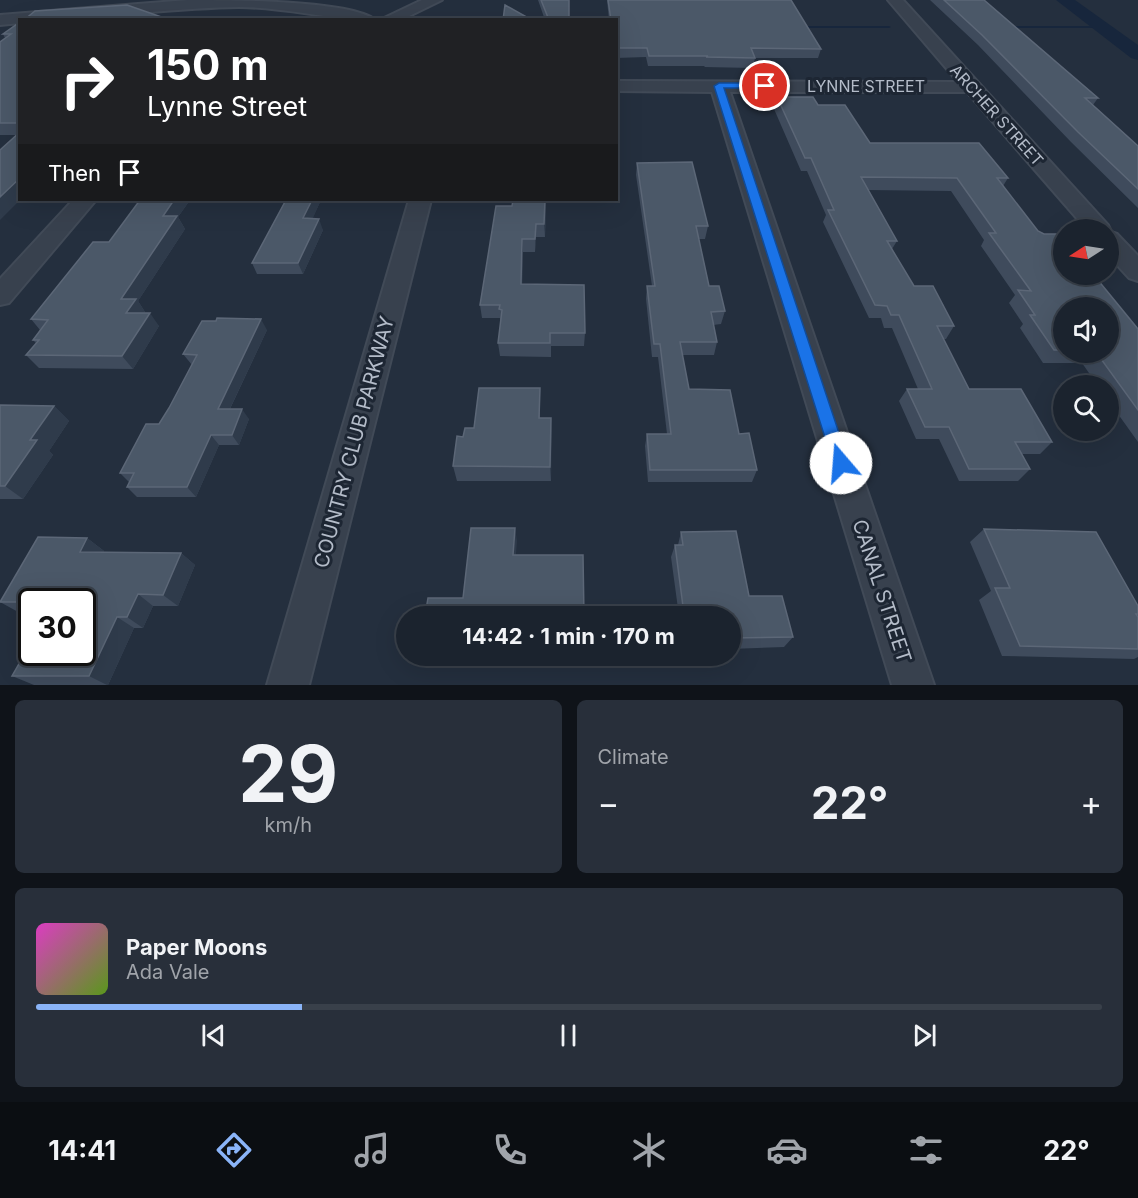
<!DOCTYPE html>
<html lang="en">
<head>
<meta charset="utf-8">
<style>
  :root { --surface:#1b232e; --page:#282f3a; --text:#f1f3f6; --muted:#a0a4aa; --line:#39404a; --accent:#8ab4f8 }
  body { margin:0; font-family:Inter,sans-serif; background:var(--page); color:var(--text); height:100vh; display:flex; flex-direction:column; font-size:22px; white-space:nowrap }
  * { box-sizing:border-box; margin:0 }
  p { font-size:20px; color:var(--muted) }
  .icon { flex:none; width:33px; height:33px; fill:none; stroke:currentColor; stroke-width:2; stroke-linecap:round; stroke-linejoin:round }
  .map { position:relative; height:685px; overflow:hidden }
  .sheet { display:flex; flex-direction:column; gap:15px; padding:15px; background:#0f1319; flex:1 }
  .sheet>* { flex:none }
  .hud { position:absolute; left:18px; top:18px; width:600px; height:183px; border-radius:0px; box-shadow:0 6px 24px #0002,0 0 0 2px var(--line); background:#202124; color:#fff; overflow:hidden }
  .needle { width:39px; rotate:258deg }
  .tools { position:absolute; left:1053px; top:219px; display:grid; gap:12px }
  .tools a { display:grid; place-items:center; width:66px; height:66px; border-radius:50%; background:var(--surface); box-shadow:0 6px 24px #0002,0 0 0 2px var(--line); font-size:30px }
  .speed { position:absolute; left:18px; top:588px; display:flex; gap:12px; font-size:30px; font-weight:700; text-align:center }
  .speed>* { display:grid; place-content:center; width:78px; height:78px; border-radius:50%; background:var(--surface); box-shadow:0 6px 24px #0002,0 0 0 2px var(--line); line-height:1 }
  .speed .limit { border:3px solid #111; border-radius:9px; background:#fff; color:#111 }
  .pin { position:absolute; display:grid; place-items:center; width:51px; height:51px; color:#fff; margin:-26px; border:3px solid #fff; border-radius:50%; box-shadow:0 2px 6px #0007 }
  .me { position:absolute; width:66px; margin:-33px; rotate:342deg; stroke-linejoin:round; filter:drop-shadow(0 0 4px #0008) }
  .turn { display:flex; align-items:center; gap:21px; height:126px; padding:0 30px; font-size:27px }
  .turn .icon { width:78px; height:78px; stroke-width:2.5 }
  .turn b { display:block; font-size:42px; line-height:51px }
  .then { display:flex; align-items:center; height:57px; padding:0 30px; background:#0003; gap:12px; font-size:22px }
  .big { font-size:45px; font-weight:700; line-height:1.1 }
  .sheet .card { flex:1; display:flex; flex-direction:column; justify-content:center; gap:9px; min-width:0; padding:0 21px; border-radius:9px; background:var(--page) }
  .sheet .dial { align-items:center; gap:0 }
  .dial b { font-size:78px; line-height:1 }
  .song { display:flex; align-items:center; gap:18px }
  .cover { width:72px; height:72px; border-radius:9px; background:linear-gradient(135deg,hsl(310 70% 55%),hsl(90 70% 35%)) }
  .played { height:6px; border-radius:3px; background:linear-gradient(90deg,var(--accent) 25%,var(--line) 25%) }
  .keys { display:flex; justify-content:space-around; direction:ltr }
  .heat { display:flex; justify-content:space-between; align-items:center; font-size:33px; direction:ltr }
  .sheet .tiles { flex:1; display:grid; gap:15px; grid-template-columns:1fr 1fr }
  .card:last-child { grid-column:span 2 }
  .trip { position:absolute; left:396px; top:606px; width:345px; height:60px; border-radius:30px; background:var(--surface); box-shadow:0 6px 24px #0002,0 0 0 2px var(--line); font-weight:700; line-height:60px; text-align:center }
  .dock { display:flex; height:96px; justify-content:space-around; align-items:center; background:#0b0e12; color:var(--muted) }
  .dock .icon { width:42px; height:42px }
  .dock .on { color:var(--accent) }
  .dock b { font-size:27px; color:var(--text) }
  .map>svg:first-child { display:block }
</style>
</head>
<body>
<div class="map">
<svg width="1138" height="685" viewBox="0 0 1138 685">
  <rect width="100%" height="100%" fill="#242f3e"/>
  <g fill="none" stroke-linecap="round" stroke-linejoin="round">
    <path fill="#17263c" fill-rule="evenodd" d="M 796,26 L 889,26 L 891,27 L 889,28 L 794,28 L 794,26 Z
      M 1005,26 L 1101,26 L 1103,27 L 1101,28 L 1003,28 L 1003,26 Z"/>
    <path fill="#17263c" fill-rule="evenodd" d="M 1056,0 L 1075,0 L 1138,45 L 1138,60 L 1131,58 Z"/>
    <g stroke="#414a57" stroke-width="4">
      <path id="street" d="M 188,0 C 223,0 352,0 375,20 C 330,20 285,7 239,7 C 166,8 93,20 20,20 L 20,23 L 0,25 L 0,15 Z
        M 422,0 L 442,0 L 401,20 L 380,20 Z
        M 888,0 L 903,0 L 1108,225 L 1111,232 L 1117,234 L 1138,256 L 1138,281 L 1129,278 L 1108,255 L 1108,230 L 1087,230 L 967,92 L 730,92 L 934,685 L 892,685 L 712,92 L 616,91 L 616,81 L 958,82 Z
        M 73,200 L 96,200 L 9,303 L 0,305 L 0,279 Z
        M 409,200 L 431,200 L 309,685 L 267,685 Z"/>
    </g>
    <use href="#street" fill="#38414e" fill-rule="evenodd"/>
  </g>
  <path fill="#3f4b5c" fill-rule="evenodd" d="M 538,0 L 569,0 L 569,20 L 545,20 Z
    M 607,0 L 791,0 L 821,49 L 818,58 L 755,58 L 753,68 L 704,67 L 705,66 L 648,66 L 646,57 L 616,58 L 616,20 L 609,20 Z
    M 930,0 L 984,0 L 1098,98 L 1093,105 L 1138,146 L 1138,208 L 1071,142 L 978,45 Z
    M 20,22 L 20,200 L 16,135 L 0,135 L 0,42 L 5,38 L 3,34 Z
    M 777,97 L 818,105 L 870,143 L 1008,178 L 1003,186 L 1038,231 L 1138,329 L 1138,442 L 1108,400 L 1108,386 L 1098,386 L 1082,363 L 1043,363 L 1020,328 L 1023,324 L 1009,303 L 1015,295 L 981,246 L 984,240 L 951,191 L 868,190 L 897,241 L 892,249 L 914,286 L 954,326 L 946,339 L 943,339 L 969,389 L 1052,442 L 1040,454 L 1021,454 L 1030,469 L 1018,481 L 959,481 L 939,439 L 916,439 L 899,401 L 907,389 L 918,389 L 892,328 L 884,328 L 881,318 L 869,318 L 823,222 L 826,215 L 807,171 L 801,171 L 774,109 ZM 1064,308 L 1108,352 L 1064,352 Z
    M 637,163 L 708,226 L 705,239 L 699,239 L 709,286 L 725,311 L 721,324 L 713,325 L 717,342 L 714,355 L 682,355 L 689,389 L 739,434 L 757,470 L 752,482 L 648,482 L 645,446 L 647,434 L 667,434 L 658,357 L 652,357 L 646,299 L 647,286 L 652,286 L 636,175 Z
    M 140,200 L 190,200 L 178,217 L 185,229 L 138,301 L 145,312 L 144,313 L 159,326 L 133,369 L 39,368 L 26,355 L 36,343 L 33,340 L 40,330 L 31,319 L 109,242 Z
    M 276,200 L 321,200 L 312,219 L 323,230 L 303,274 L 257,274 L 252,263 L 284,203 L 277,203 Z
    M 546,200 L 545,237 L 536,237 L 535,252 L 523,252 L 522,284 L 585,333 L 584,346 L 551,346 L 551,357 L 500,356 L 498,343 L 501,323 L 500,318 L 482,318 L 480,305 L 512,206 Z
    M 267,330 L 230,409 L 249,419 L 239,445 L 219,445 L 196,497 L 137,497 L 127,487 L 129,482 L 120,473 L 159,424 L 169,408 L 192,365 L 183,354 Z
    M 540,404 L 540,418 L 551,418 L 551,481 L 457,481 L 453,466 L 463,437 L 474,428 Z
    M 0,405 L 54,406 L 69,421 L 49,451 L 53,455 L 23,499 L 0,499 Z
    M 984,529 L 1138,606 L 1138,657 L 1134,659 L 1002,656 L 979,600 L 991,591 L 970,542 Z
    M 681,532 L 793,637 L 784,647 L 730,649 L 730,616 L 679,616 L 671,557 L 675,545 L 678,545 Z
    M 87,538 L 104,551 L 103,552 L 181,553 L 195,565 L 178,606 L 153,606 L 143,628 L 134,628 L 108,685 L 34,685 L 12,676 L 82,602 L 32,602 L 32,613 L 20,613 L 0,602 Z"/>
  <path fill="#2f3b4b" d="M 20,178 L 20,200 L 0,220 L 0,197 Z
    M 174,200 L 190,200 L 178,217 L 185,229 L 138,301 L 145,312 L 136,326 L 126,313 L 121,299 L 163,216 Z
    M 312,200 L 321,200 L 308,229 L 303,218 Z
    M 545,200 L 546,200 L 545,237 L 544,224 Z
    M 319,219 L 323,230 L 303,274 L 298,263 Z
    M 536,224 L 536,237 L 535,252 L 535,239 Z
    M 522,239 L 523,252 L 522,298 L 521,284 Z
    M 150,313 L 159,326 L 133,369 L 122,356 Z
    M 261,319 L 267,330 L 225,419 L 218,409 Z
    M 54,406 L 69,421 L 49,451 L 53,455 L 23,499 L 5,486 L 30,440 Z
    M 242,409 L 249,419 L 239,445 L 232,435 Z
    M 551,418 L 552,432 L 551,481 L 550,467 Z
    M 211,435 L 219,445 L 196,497 L 187,487 Z
    M 515,528 L 517,541 L 515,567 L 513,555 Z
    M 87,538 L 104,551 L 97,565 L 80,552 Z
    M 181,553 L 195,565 L 178,606 L 163,595 Z
    M 138,594 L 153,606 L 143,628 L 127,617 Z
    M 117,617 L 134,628 L 108,685 L 107,685 L 89,676 Z"/>
  <path fill="#4b5868" stroke="#5c6777" stroke-width="1.5" d="M 541,0 L 569,0 L 569,20 L 549,20 Z
    M 608,0 L 791,0 L 821,49 L 751,48 L 755,58 L 706,57 L 708,56 L 649,56 L 647,48 L 616,48 L 616,20 L 611,20 Z
    M 944,0 L 984,0 L 1098,98 L 1085,98 L 1138,146 L 1138,189 L 1078,132 L 982,35 Z
    M 127,5 L 170,20 L 24,20 L 35,11 Z
    M 505,5 L 532,20 L 503,20 Z
    M 20,22 L 20,123 L 0,123 L 0,42 L 11,34 L 3,34 Z
    M 777,97 L 813,97 L 818,105 L 845,105 L 870,143 L 979,143 L 1008,178 L 997,178 L 1038,231 L 1044,234 L 1059,234 L 1064,239 L 1064,274 L 1093,274 L 1138,329 L 1138,410 L 1096,352 L 1108,352 L 1108,308 L 1064,308 L 1064,350 L 1054,350 L 1030,315 L 1035,315 L 1018,290 L 1031,291 L 989,233 L 996,233 L 957,178 L 861,177 L 897,241 L 887,241 L 914,286 L 933,286 L 954,326 L 937,326 L 969,389 L 1021,389 L 1052,442 L 1015,442 L 1030,469 L 969,469 L 949,427 L 925,427 L 907,389 L 932,389 L 899,315 L 891,315 L 887,306 L 875,305 L 828,210 L 834,210 L 811,158 L 805,158 Z
    M 20,132 L 20,178 L 0,197 L 0,150 Z
    M 692,162 L 708,226 L 696,226 L 709,286 L 719,286 L 725,311 L 711,312 L 717,342 L 680,342 L 689,389 L 730,390 L 739,434 L 749,433 L 757,470 L 650,470 L 647,434 L 671,434 L 660,344 L 654,344 L 647,286 L 655,286 L 637,163 Z
    M 140,200 L 174,200 L 163,216 L 177,216 L 121,299 L 136,299 L 126,313 L 150,313 L 122,356 L 26,355 L 39,340 L 33,340 L 48,320 L 31,319 L 93,242 L 109,242 Z
    M 286,200 L 312,200 L 303,218 L 319,219 L 298,263 L 252,263 Z
    M 513,200 L 545,200 L 544,224 L 536,224 L 535,239 L 522,239 L 521,284 L 584,285 L 585,333 L 550,333 L 550,343 L 498,343 L 502,310 L 499,309 L 500,305 L 480,305 L 496,206 L 512,206 Z
    M 217,318 L 261,319 L 218,409 L 242,409 L 232,435 L 211,435 L 187,487 L 127,487 L 134,473 L 120,473 L 146,424 L 159,424 L 169,408 L 197,355 L 183,354 L 202,321 L 216,321 Z
    M 479,388 L 540,388 L 539,418 L 551,418 L 550,467 L 453,466 L 457,436 L 463,437 L 465,428 L 474,428 Z
    M 0,405 L 54,406 L 30,440 L 37,440 L 5,486 L 0,486 Z
    M 471,528 L 515,528 L 513,555 L 583,555 L 584,616 L 425,616 L 428,598 L 463,598 Z
    M 984,529 L 1096,532 L 1138,606 L 1138,614 L 1136,614 L 1138,617 L 1138,649 L 1020,646 L 995,588 L 1010,588 Z
    M 736,531 L 749,596 L 782,596 L 793,637 L 730,638 L 730,616 L 693,616 L 693,614 L 684,614 L 675,545 L 683,545 L 681,532 Z
    M 38,537 L 87,538 L 80,552 L 181,553 L 163,595 L 138,594 L 127,617 L 117,617 L 89,676 L 12,676 L 32,641 L 32,652 L 82,652 L 82,602 L 0,602 Z"/>
  <path fill="#1a73e8" stroke="#114b97" stroke-width="1.5" d="M 765,83 L 768,88 L 724,88 L 849,463 L 846,468 L 835,468 L 833,463 L 714,86 L 719,83 Z"/>
  <g text-anchor="middle" dominant-baseline="central" stroke-width="6" stroke-linejoin="round" paint-order="stroke">
    <g font-size="16" fill="#b4bcc9" stroke="#1d2633">
      <text x="866" y="86">LYNNE STREET</text>
      <text transform="translate(997 115) rotate(48)">ARCHER STREET</text>
    </g>
    <g font-size="20" fill="#b4bcc9" stroke="#1d2633">
      <text transform="translate(354 442) rotate(-75)">COUNTRY CLUB PARKWAY</text>
      <text transform="translate(882 591) rotate(72)">CANAL STREET</text>
    </g>
  </g>
</svg>
<div class="tools">
<a><svg class="needle" viewBox="-14 -14 28 28"><path d="M0-13l5 13h-10z" fill="#e53935"/><path d="M0 13l5-13h-10z" fill="#a0a4aa"/></svg></a>
<a><svg class="icon" aria-label="sound" viewBox="0 0 24 24"><path d="M4 9h4l5-4v14l-5-4H4zM17 9q2 3 0 6"/></svg></a>
<a><svg class="icon" aria-label="search" viewBox="0 0 24 24"><circle cx="10" cy="10" r="6"/><path d="M15 15l6 6"/></svg></a>
</div>
<div class="speed"><div class="limit">30</div></div>
<div class="pin" style="left:765px;top:86px;background:#d93025"><svg class="icon" aria-label="arrive" viewBox="0 0 24 24"><path d="M6 21V4h12l-3 4 3 4H6"/></svg></div>
<svg class="me" style="left:841px;top:463px" viewBox="-20 -20 40 40"><circle r="19" fill="#fff"/><path d="M0-13L10 11 0 6-10 11z" fill="#1a73e8"/></svg>
<div class="trip">14:42 · 1 min · 170 m</div>
<div class="hud">
<div class="turn"><svg class="icon" aria-label="right" viewBox="0 0 24 24"><path d="M7 20v-9h11M14 6l5 5-5 5"/></svg><div><b>150 m</b>Lynne Street</div></div>
<div class="then">Then<svg class="icon" aria-label="arrive" viewBox="0 0 24 24"><path d="M6 21V4h12l-3 4 3 4H6"/></svg></div>
</div>
</div>
<section class="sheet">
<div class="tiles">
<div class="card dial"><b>29</b><p>km/h</p></div>
<div class="card"><p>Climate</p>
<div class="heat"><a>−</a><b class="big">22°</b><a>+</a></div>
</div>
<div class="card">
<div class="song"><i class="cover"></i><div><b>Paper Moons</b><p>Ada Vale</p></div></div>
<div class="played"></div>
<div class="keys"><svg class="icon" aria-label="previous" viewBox="0 0 24 24"><path d="M18 5L8 12l10 7zM5 5v14"/></svg><svg class="icon" aria-label="pause" viewBox="0 0 24 24"><path d="M8 5v14M16 5v14"/></svg><svg class="icon" aria-label="next" viewBox="0 0 24 24"><path d="M6 5l10 7-10 7zM19 5v14"/></svg></div>
</div>
</div>
</section>
<nav class="dock">
<b>14:41</b>
<svg class="icon on" aria-label="directions" viewBox="0 0 24 24"><path d="M12 3l9 9-9 9-9-9zM9 14v-3h6M13 9l2 2-2 2"/></svg>
<svg class="icon" aria-label="music" viewBox="0 0 24 24"><path d="M9 18V5l10-2v13"/><circle cx="6" cy="18" r="3"/><circle cx="16" cy="16" r="3"/></svg>
<svg class="icon" aria-label="phone" viewBox="0 0 24 24"><path d="M5 4h4l2 5-3 2q2 4 5 5l2-3 5 2v4C11 20 4 13 5 4z"/></svg>
<svg class="icon" aria-label="climate" viewBox="0 0 24 24"><path d="M12 3v18M4 7l16 10M4 17L20 7"/></svg>
<svg class="icon" aria-label="car" viewBox="0 0 24 24"><path d="M5 17H2v-5l4-1 3-4h7l3 4 3 1v5h-3M9 17h6M6 11h13"/><circle cx="7" cy="17" r="2"/><circle cx="17" cy="17" r="2"/></svg>
<svg class="icon" aria-label="filters" viewBox="0 0 24 24"><path d="M4 7h16M4 17h16"/><circle cx="9" cy="7" r="2"/><circle cx="15" cy="17" r="2"/></svg>
<b>22°</b>
</nav>
</body>
</html>
